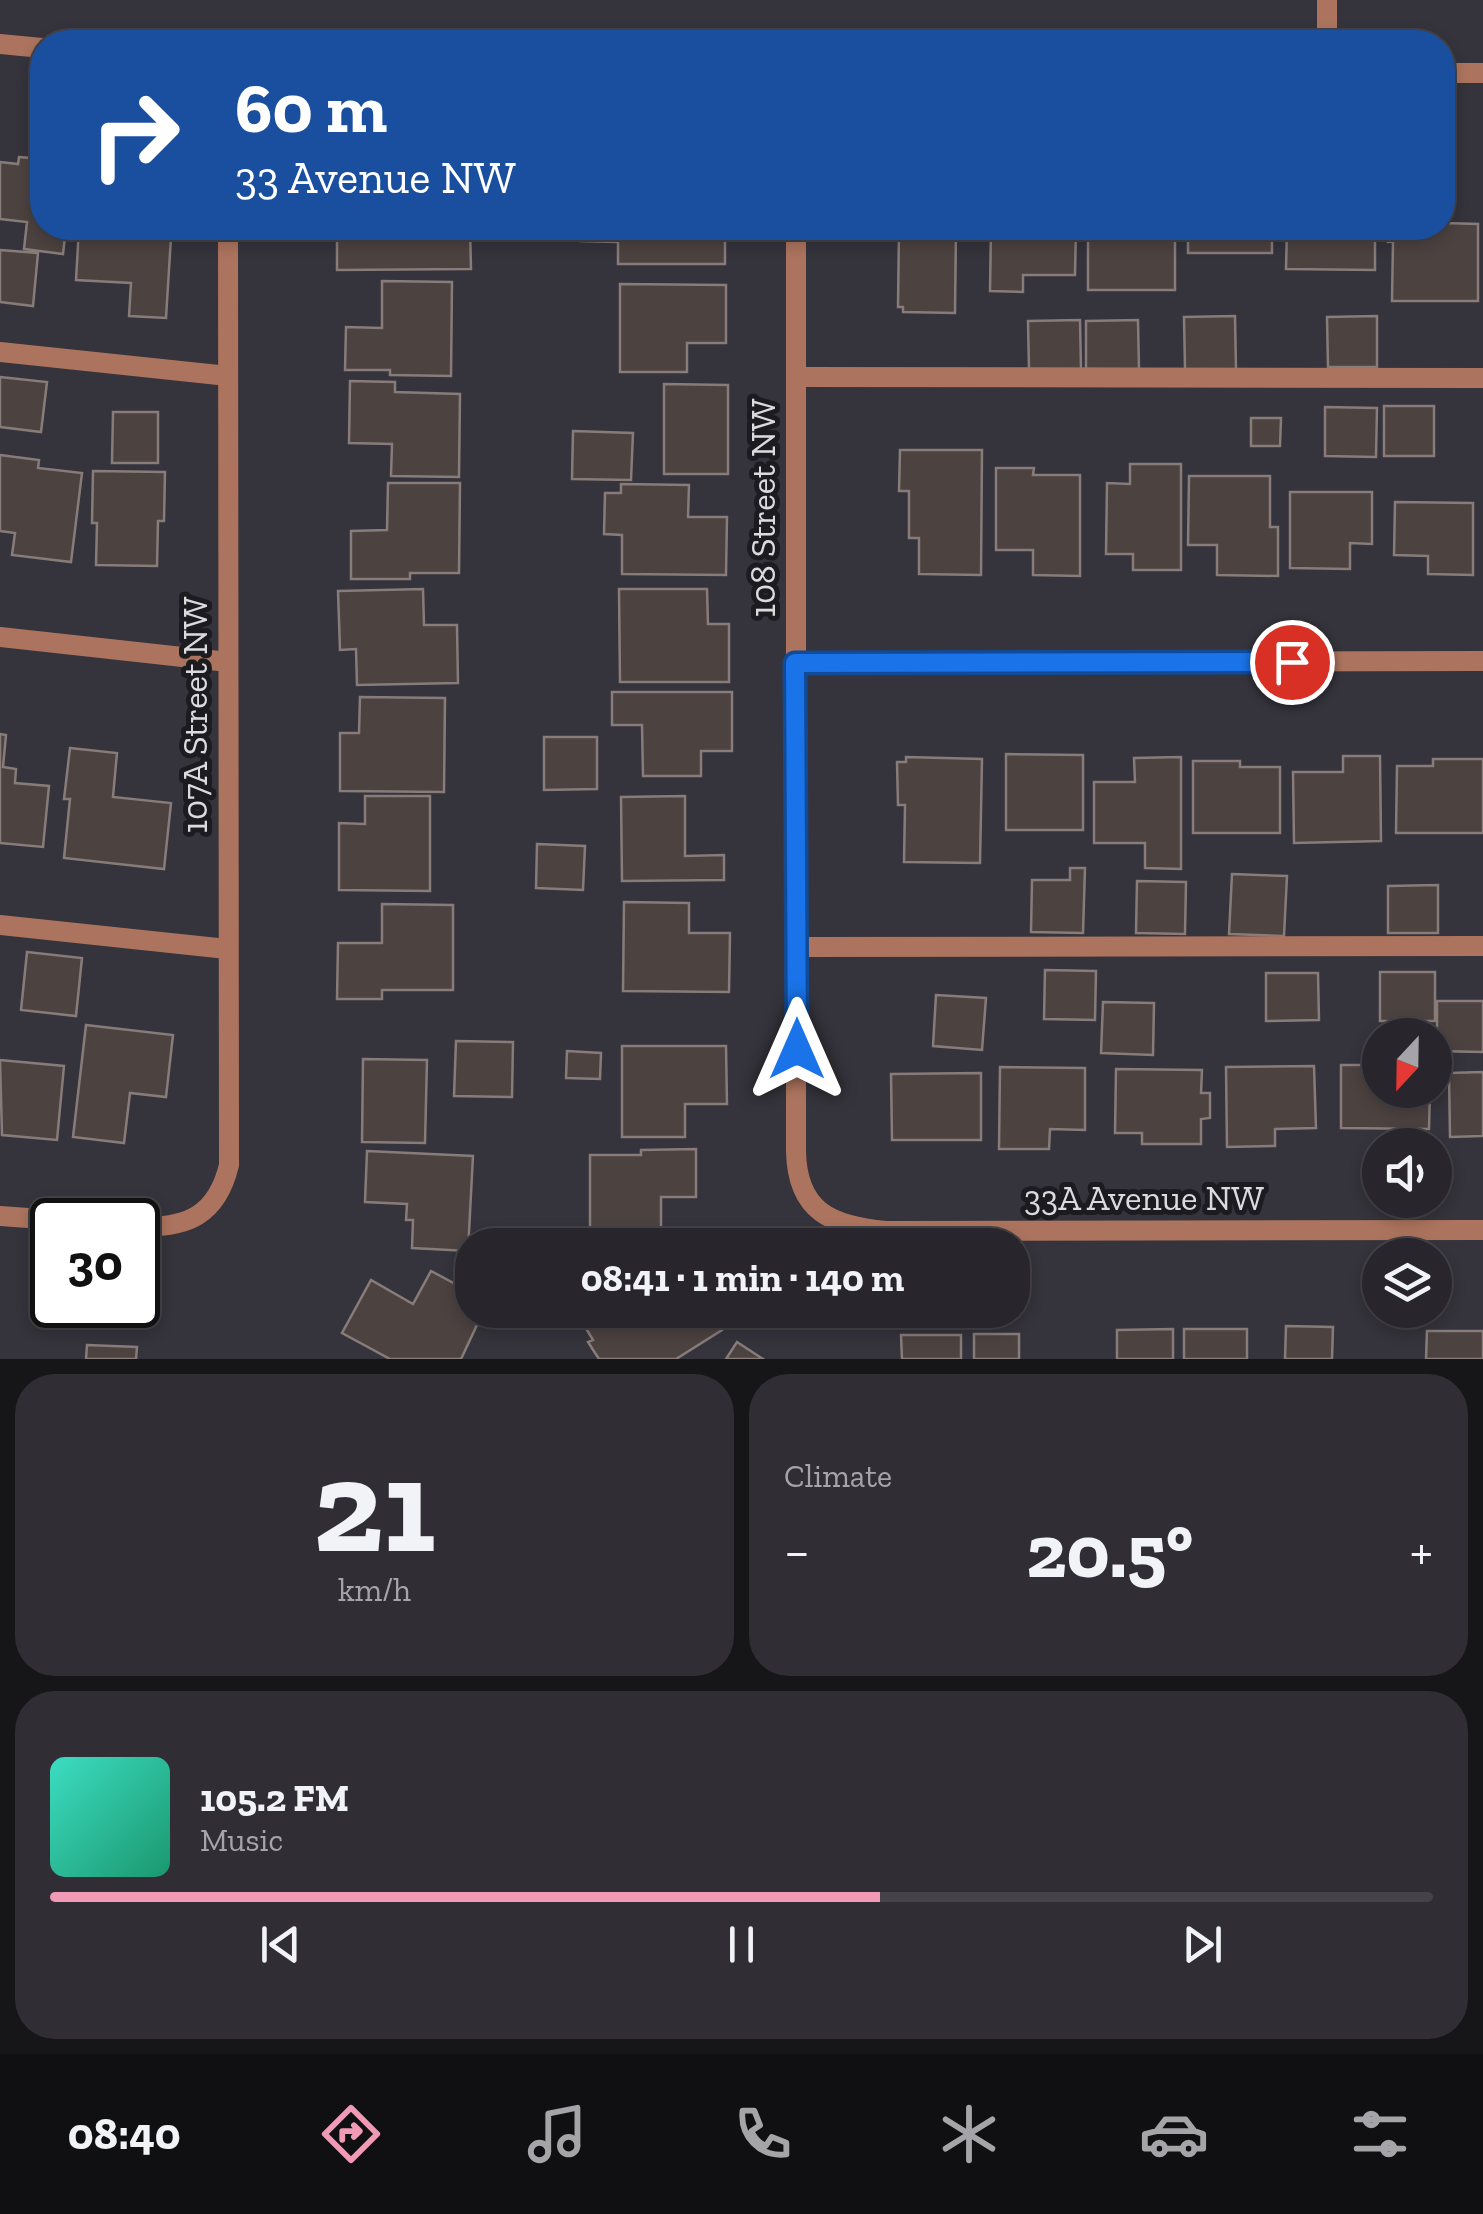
<!DOCTYPE html>
<html lang="en">
<head>
<meta charset="utf-8">
<style>
  :root { --surface:#28262c; --page:#302e34; --text:#f1f3f6; --muted:#a5a5a9; --line:#444348; --accent:#f09ab6 }
  body { margin:0; font-family:"Zilla Slab",serif; background:var(--page); color:var(--text); height:100vh; display:flex; flex-direction:column; font-size:38px; white-space:nowrap }
  * { box-sizing:border-box; margin:0 }
  p { font-size:32px; color:var(--muted) }
  .icon { flex:none; width:55px; height:55px; fill:none; stroke:currentColor; stroke-width:2; stroke-linecap:round; stroke-linejoin:round }
  .map { position:relative; height:1359px; overflow:hidden }
  .drawer { display:flex; flex-direction:column; gap:15px; padding:15px; background:#161518; flex:1 }
  .drawer>* { flex:none }
  .top-card { position:absolute; left:30px; top:30px; width:1425px; height:210px; border-radius:40px; box-shadow:0 5px 15px #0003,0 0 0 2px var(--line); background:#1a4fa0; color:#fff; overflow:hidden }
  .needle { width:65px; rotate:202deg }
  .tools { position:absolute; left:1362px; top:1018px; display:grid; gap:20px }
  .tools a { display:grid; place-items:center; width:90px; height:90px; border-radius:50%; background:var(--surface); box-shadow:0 5px 15px #0003,0 0 0 2px var(--line); font-size:50px }
  .speed { position:absolute; left:30px; top:1198px; display:flex; gap:20px; font-size:50px; font-weight:700; text-align:center }
  .speed>* { display:grid; place-content:center; width:130px; height:130px; border-radius:50%; background:var(--surface); box-shadow:0 5px 15px #0003,0 0 0 2px var(--line); line-height:1 }
  .speed .limit { border:5px solid #111; border-radius:15px; background:#fff; color:#111 }
  .pin { position:absolute; display:grid; place-items:center; width:85px; height:85px; color:#fff; margin:-42px; border:5px solid #fff; border-radius:50%; box-shadow:0 2px 10px #0007 }
  .me { position:absolute; width:110px; margin:-55px; rotate:0deg; stroke-linejoin:round; filter:drop-shadow(0 0 8px #0008) }
  .turn { display:flex; align-items:center; gap:35px; height:210px; padding:0 40px; font-size:45px }
  .turn .icon { width:130px; height:130px; stroke-width:2.5 }
  .turn b { display:block; font-size:70px; line-height:85px }
  .big { font-size:75px; font-weight:700; line-height:1.1 }
  .drawer .widget { flex:1; display:flex; flex-direction:column; justify-content:center; gap:15px; min-width:0; padding:0 35px; border-radius:40px; background:var(--page) }
  .drawer .dial { align-items:center; gap:0 }
  .dial b { font-size:130px; line-height:1 }
  .song { display:flex; align-items:center; gap:30px }
  .cover { width:120px; height:120px; border-radius:15px; background:linear-gradient(135deg,hsl(170 70% 55%),hsl(160 70% 35%)) }
  .played { height:10px; border-radius:5px; background:linear-gradient(90deg,var(--accent) 60%,var(--line) 60%) }
  .keys { display:flex; justify-content:space-around; direction:ltr }
  .heat { display:flex; justify-content:space-between; align-items:center; font-size:55px; direction:ltr }
  .drawer .tiles { flex:1; display:grid; gap:15px; grid-template-columns:1fr 1fr }
  .widget:last-child { grid-column:span 2 }
  .trip { position:absolute; left:455px; top:1228px; width:575px; height:100px; border-radius:40px; background:var(--surface); box-shadow:0 5px 15px #0003,0 0 0 2px var(--line); font-weight:700; line-height:100px; text-align:center }
  .tab-bar { display:flex; height:160px; justify-content:space-around; align-items:center; background:#100f12; color:var(--muted) }
  .tab-bar .icon { width:70px; height:70px }
  .tab-bar .on { color:var(--accent) }
  .tab-bar b { font-size:45px; color:var(--text) }
  .map>svg:first-child { display:block }
</style>
</head>
<body>
<div class="map">
<svg width="1483" height="1359" viewBox="0 0 1483 1359">
  <rect width="100%" height="100%" fill="#35333b"/>
  <path fill="#4c4240" stroke="#877c79" stroke-width="2.5" d="M 19,157 L 42,159 L 42,228 L 66,228 L 63,254 L 24,249 L 27,222 L 0,219 L 0,162 L 18,164 Z
    M 1442,223 L 1478,224 L 1478,301 L 1392,301 L 1393,241 L 1388,242 L 1388,228 L 1442,228 Z
    M 79,228 L 165,228 L 164,237 L 171,237 L 166,318 L 129,316 L 131,283 L 76,280 Z
    M 337,228 L 470,228 L 471,269 L 337,270 Z
    M 580,228 L 725,228 L 725,264 L 618,264 L 618,242 L 580,241 Z
    M 899,228 L 956,228 L 955,313 L 903,312 L 903,307 L 898,307 Z
    M 991,228 L 1076,228 L 1075,275 L 1023,275 L 1023,292 L 990,291 Z
    M 1088,228 L 1175,228 L 1175,290 L 1088,290 Z
    M 1188,228 L 1272,228 L 1272,253 L 1188,253 Z
    M 1287,228 L 1375,228 L 1375,270 L 1286,269 Z
    M 0,250 L 38,253 L 33,306 L 0,302 Z
    M 382,281 L 452,282 L 451,376 L 390,375 L 390,370 L 345,370 L 346,327 L 382,328 Z
    M 620,284 L 726,285 L 726,343 L 687,343 L 687,372 L 620,372 Z
    M 1235,316 L 1236,369 L 1185,370 L 1184,317 Z
    M 1377,316 L 1377,367 L 1328,367 L 1327,317 Z
    M 1080,320 L 1081,369 L 1029,370 L 1028,321 Z
    M 1138,320 L 1139,370 L 1086,370 L 1086,321 Z
    M 0,377 L 47,382 L 41,432 L 0,427 Z
    M 350,381 L 395,382 L 395,392 L 460,394 L 459,477 L 391,476 L 392,444 L 349,443 Z
    M 664,384 L 728,385 L 728,474 L 664,474 Z
    M 1384,406 L 1434,406 L 1434,456 L 1384,456 Z
    M 1325,407 L 1377,408 L 1376,457 L 1325,456 Z
    M 113,412 L 158,412 L 158,463 L 112,463 Z
    M 1251,418 L 1281,418 L 1280,446 L 1251,446 Z
    M 573,431 L 633,433 L 631,480 L 572,479 Z
    M 900,450 L 982,450 L 981,575 L 919,574 L 919,538 L 909,538 L 909,491 L 899,491 Z
    M 0,455 L 39,460 L 38,468 L 82,473 L 71,562 L 12,555 L 15,533 L 0,531 Z
    M 1130,464 L 1181,464 L 1181,570 L 1133,570 L 1133,554 L 1106,554 L 1107,483 L 1130,484 Z
    M 996,468 L 1034,468 L 1033,475 L 1080,475 L 1080,576 L 1033,575 L 1033,550 L 996,550 Z
    M 93,471 L 165,472 L 164,521 L 158,521 L 157,566 L 96,565 L 97,523 L 92,523 Z
    M 1189,476 L 1270,476 L 1270,527 L 1278,527 L 1278,576 L 1217,575 L 1217,545 L 1188,545 Z
    M 388,483 L 460,483 L 459,573 L 410,573 L 410,579 L 351,579 L 351,531 L 387,530 Z
    M 621,484 L 689,485 L 688,517 L 727,517 L 726,575 L 622,574 L 622,535 L 604,534 L 605,493 L 621,493 Z
    M 1290,492 L 1372,492 L 1372,544 L 1350,543 L 1350,569 L 1290,568 Z
    M 1395,502 L 1473,503 L 1473,575 L 1428,574 L 1428,556 L 1394,555 Z
    M 423,589 L 424,625 L 457,625 L 458,683 L 357,685 L 356,649 L 340,650 L 338,591 Z
    M 619,589 L 707,589 L 708,624 L 729,624 L 729,682 L 620,682 Z
    M 612,692 L 732,692 L 732,751 L 701,751 L 701,776 L 643,776 L 642,725 L 612,725 Z
    M 360,697 L 445,698 L 444,792 L 340,791 L 340,733 L 359,733 Z
    M 0,734 L 6,735 L 3,767 L 16,769 L 15,783 L 49,786 L 43,847 L 0,843 Z
    M 544,737 L 597,737 L 597,789 L 544,790 Z
    M 70,748 L 117,753 L 113,797 L 171,803 L 164,869 L 64,858 L 70,799 L 64,799 Z
    M 1006,754 L 1083,755 L 1083,830 L 1006,830 Z
    M 1343,756 L 1380,756 L 1381,841 L 1294,843 L 1293,772 L 1343,772 Z
    M 906,757 L 982,759 L 980,863 L 904,862 L 905,805 L 898,805 L 897,762 L 906,762 Z
    M 1181,757 L 1181,869 L 1145,868 L 1145,843 L 1094,843 L 1094,782 L 1135,782 L 1134,758 Z
    M 1433,759 L 1483,759 L 1483,833 L 1396,833 L 1397,766 L 1433,766 Z
    M 1193,761 L 1240,761 L 1240,767 L 1280,767 L 1280,833 L 1193,833 Z
    M 365,796 L 430,796 L 430,891 L 339,890 L 339,823 L 365,824 Z
    M 685,796 L 685,856 L 724,855 L 724,880 L 622,881 L 621,797 Z
    M 537,844 L 585,846 L 583,890 L 536,888 Z
    M 1070,868 L 1085,868 L 1083,933 L 1031,932 L 1032,880 L 1070,880 Z
    M 1232,874 L 1287,876 L 1284,936 L 1229,934 Z
    M 1137,881 L 1186,882 L 1185,934 L 1136,933 Z
    M 1438,885 L 1438,933 L 1388,933 L 1388,886 Z
    M 624,902 L 689,903 L 689,933 L 730,933 L 729,992 L 623,991 Z
    M 382,904 L 453,905 L 453,990 L 382,990 L 382,999 L 337,999 L 338,943 L 382,943 Z
    M 27,952 L 82,958 L 76,1016 L 21,1010 Z
    M 1045,970 L 1096,971 L 1095,1020 L 1044,1019 Z
    M 1380,972 L 1435,972 L 1435,1021 L 1380,1021 Z
    M 1266,973 L 1318,973 L 1319,1020 L 1266,1021 Z
    M 936,995 L 986,998 L 982,1050 L 933,1046 Z
    M 1437,1001 L 1483,1001 L 1483,1052 L 1437,1051 Z
    M 1103,1002 L 1154,1003 L 1153,1055 L 1101,1053 Z
    M 86,1025 L 173,1035 L 166,1097 L 130,1093 L 124,1143 L 73,1137 Z
    M 456,1041 L 513,1042 L 512,1097 L 454,1096 Z
    M 622,1046 L 726,1046 L 727,1104 L 685,1104 L 685,1137 L 622,1137 Z
    M 567,1051 L 601,1053 L 600,1079 L 566,1078 Z
    M 363,1059 L 427,1060 L 425,1143 L 362,1142 Z
    M 0,1060 L 64,1066 L 57,1140 L 2,1135 Z
    M 1341,1065 L 1380,1065 L 1380,1090 L 1430,1090 L 1429,1129 L 1341,1128 Z
    M 1314,1066 L 1316,1128 L 1275,1129 L 1275,1146 L 1227,1147 L 1226,1067 Z
    M 1000,1067 L 1085,1068 L 1085,1130 L 1050,1129 L 1049,1149 L 999,1149 Z
    M 1116,1069 L 1202,1070 L 1201,1093 L 1210,1093 L 1210,1118 L 1201,1119 L 1201,1144 L 1142,1144 L 1142,1133 L 1115,1133 Z
    M 1483,1072 L 1483,1136 L 1450,1137 L 1449,1073 Z
    M 981,1073 L 981,1140 L 892,1140 L 891,1074 Z
    M 696,1149 L 696,1197 L 661,1197 L 661,1242 L 590,1243 L 590,1155 L 641,1155 L 641,1150 Z
    M 367,1151 L 473,1156 L 468,1251 L 412,1248 L 413,1220 L 406,1220 L 407,1204 L 365,1202 Z
    M 431,1271 L 472,1293 L 472,1310 L 484,1310 L 461,1359 L 390,1359 L 342,1333 L 371,1280 L 413,1304 Z
    M 575,1310 L 710,1310 L 722,1330 L 676,1359 L 599,1359 L 588,1342 L 593,1340 Z
    M 1286,1326 L 1333,1327 L 1332,1359 L 1285,1359 Z
    M 1173,1329 L 1173,1359 L 1117,1359 L 1117,1330 Z
    M 1184,1329 L 1247,1329 L 1247,1359 L 1184,1359 Z
    M 1427,1331 L 1483,1331 L 1483,1359 L 1426,1359 Z
    M 974,1334 L 1019,1334 L 1019,1359 L 974,1359 Z
    M 901,1335 L 961,1335 L 961,1359 L 902,1359 Z
    M 737,1342 L 763,1359 L 726,1359 Z
    M 87,1345 L 137,1347 L 136,1359 L 86,1359 Z"/>
  <g fill="none" stroke-linecap="round" stroke-linejoin="round">
    <path stroke="#ac745e" stroke-width="20" d="M 0,352 L 228,376
      M 796,377 L 1483,378
      M 0,925 L 227,949
      M 797,947 L 1483,946"/>
    <path stroke="#ac745e" stroke-width="20" d="M 1327,0 L 1327,42
      M 796,228 L 796,1151 C 797,1212 832,1226 886,1231 L 1483,1230
      M 0,637 L 228,662
      M 795,663 L 1483,661
      M 0,1216 L 56,1220
      M 138,1226 C 187,1229 217,1215 229,1165 L 228,228"/>
    <path stroke="#ac745e" stroke-width="20" d="M 0,44 L 42,48
      M 1442,73 L 1483,73"/>
  </g>
  <g fill="none" stroke-linecap="round" stroke-linejoin="round">
    <g stroke="#114b97" stroke-width="25">
      <path id="route" d="M 797,1049 L 795,663 L 1292,662"/>
    </g>
    <use href="#route" stroke="#1a73e8" stroke-width="18"/>
  </g>
  <g text-anchor="middle" dominant-baseline="central" stroke-width="10" stroke-linejoin="round" paint-order="stroke">
    <g font-size="35" fill="#dbdadf" stroke="#1c1b1f">
      <text transform="translate(763 508) rotate(-90)">108 Street NW</text>
      <text transform="translate(195 715) rotate(-90)">107A Street NW</text>
      <text x="1144" y="1198">33A Avenue NW</text>
    </g>
  </g>
</svg>
<div class="tools">
<a><svg class="needle" viewBox="-14 -14 28 28"><path d="M0-13l5 13h-10z" fill="#e53935"/><path d="M0 13l5-13h-10z" fill="#a5a5a9"/></svg></a>
<a><svg class="icon" aria-label="sound" viewBox="0 0 24 24"><path d="M4 9h4l5-4v14l-5-4H4zM17 9q2 3 0 6"/></svg></a>
<a><svg class="icon" aria-label="layers" viewBox="0 0 24 24"><path d="M12 4l9 5-9 5-9-5zM3 14l9 5 9-5"/></svg></a>
</div>
<div class="speed"><div class="limit">30</div></div>
<div class="pin" style="left:1292px;top:662px;background:#d93025"><svg class="icon" aria-label="arrive" viewBox="0 0 24 24"><path d="M6 21V4h12l-3 4 3 4H6"/></svg></div>
<svg class="me" style="left:797px;top:1049px" viewBox="-20 -20 40 40"><path d="M0-17L14 15 0 8-14 15z" fill="#1a73e8" stroke="#fff" stroke-width="4"/></svg>
<div class="trip">08:41 · 1 min · 140 m</div>
<div class="top-card">
<div class="turn"><svg class="icon" aria-label="right" viewBox="0 0 24 24"><path d="M7 20v-9h11M14 6l5 5-5 5"/></svg><div><b>60 m</b>33 Avenue NW</div></div>
</div>
</div>
<section class="drawer">
<div class="tiles">
<div class="widget dial"><b>21</b><p>km/h</p></div>
<div class="widget"><p>Climate</p>
<div class="heat"><a>−</a><b class="big">20.5°</b><a>+</a></div>
</div>
<div class="widget">
<div class="song"><i class="cover"></i><div><b>105.2 FM</b><p>Music</p></div></div>
<div class="played"></div>
<div class="keys"><svg class="icon" aria-label="previous" viewBox="0 0 24 24"><path d="M18 5L8 12l10 7zM5 5v14"/></svg><svg class="icon" aria-label="pause" viewBox="0 0 24 24"><path d="M8 5v14M16 5v14"/></svg><svg class="icon" aria-label="next" viewBox="0 0 24 24"><path d="M6 5l10 7-10 7zM19 5v14"/></svg></div>
</div>
</div>
</section>
<nav class="tab-bar">
<b>08:40</b>
<svg class="icon on" aria-label="directions" viewBox="0 0 24 24"><path d="M12 3l9 9-9 9-9-9zM9 14v-3h6M13 9l2 2-2 2"/></svg>
<svg class="icon" aria-label="music" viewBox="0 0 24 24"><path d="M9 18V5l10-2v13"/><circle cx="6" cy="18" r="3"/><circle cx="16" cy="16" r="3"/></svg>
<svg class="icon" aria-label="phone" viewBox="0 0 24 24"><path d="M5 4h4l2 5-3 2q2 4 5 5l2-3 5 2v4C11 20 4 13 5 4z"/></svg>
<svg class="icon" aria-label="climate" viewBox="0 0 24 24"><path d="M12 3v18M4 7l16 10M4 17L20 7"/></svg>
<svg class="icon" aria-label="car" viewBox="0 0 24 24"><path d="M5 17H2v-5l4-1 3-4h7l3 4 3 1v5h-3M9 17h6M6 11h13"/><circle cx="7" cy="17" r="2"/><circle cx="17" cy="17" r="2"/></svg>
<svg class="icon" aria-label="filters" viewBox="0 0 24 24"><path d="M4 7h16M4 17h16"/><circle cx="9" cy="7" r="2"/><circle cx="15" cy="17" r="2"/></svg>
</nav>
</body>
</html>
